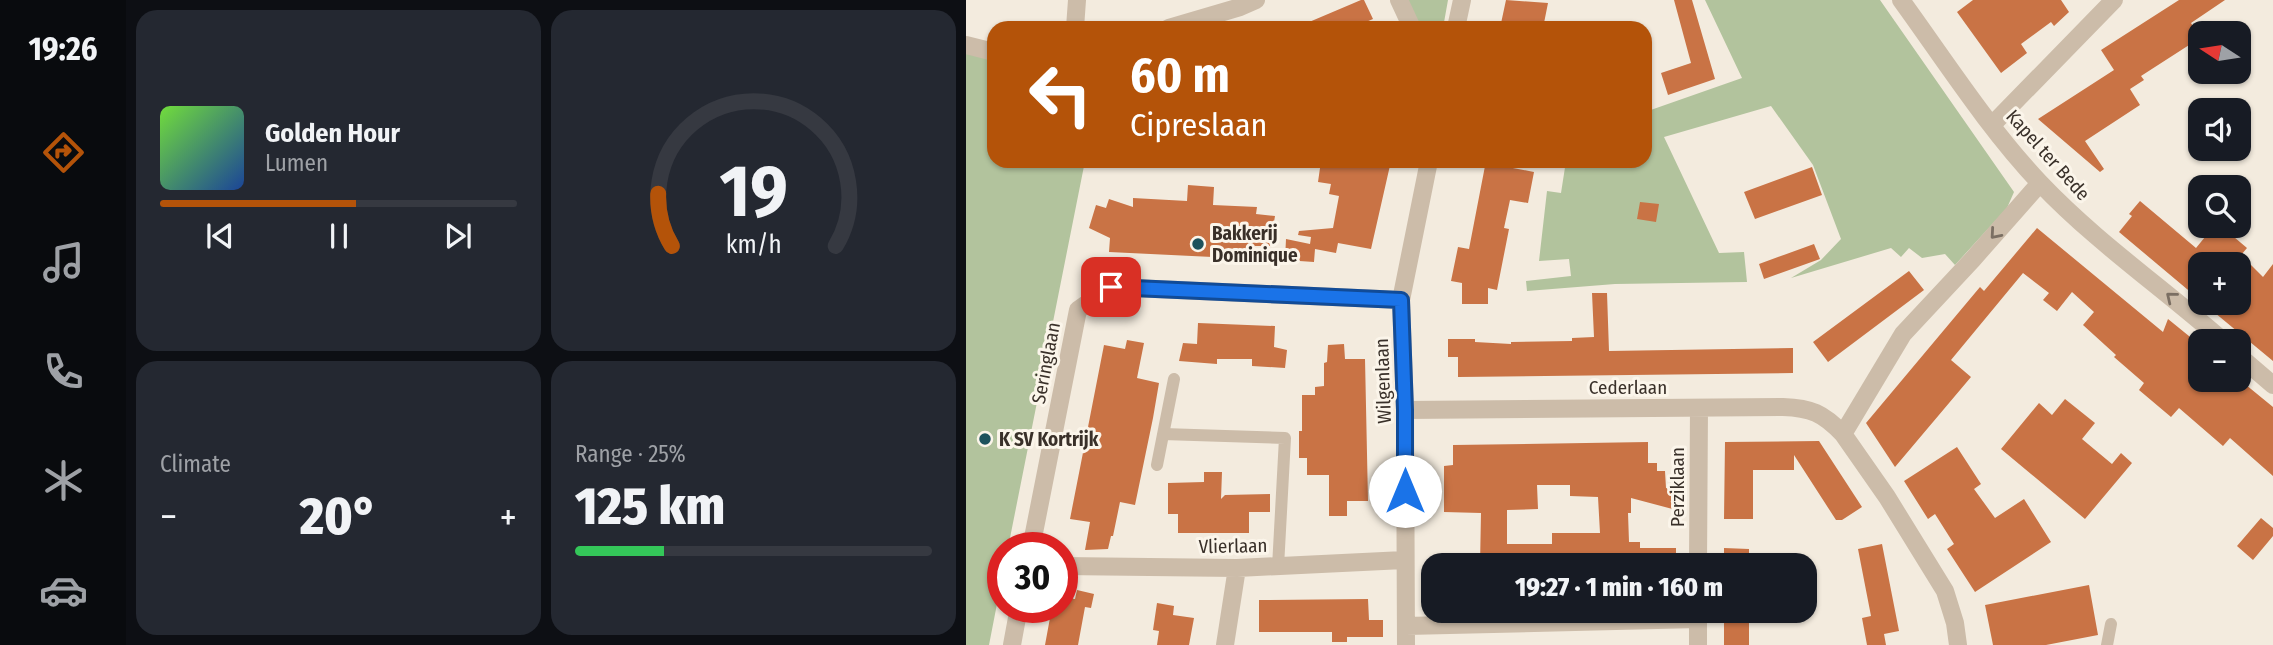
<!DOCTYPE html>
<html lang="en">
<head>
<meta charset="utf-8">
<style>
  :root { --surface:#171b24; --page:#242831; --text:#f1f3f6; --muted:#9ea1a6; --line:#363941; --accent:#b45309 }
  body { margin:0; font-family:"Fira Sans Condensed",sans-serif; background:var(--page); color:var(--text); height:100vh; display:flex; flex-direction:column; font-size:26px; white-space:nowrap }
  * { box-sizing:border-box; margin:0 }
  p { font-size:23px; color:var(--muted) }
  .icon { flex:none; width:38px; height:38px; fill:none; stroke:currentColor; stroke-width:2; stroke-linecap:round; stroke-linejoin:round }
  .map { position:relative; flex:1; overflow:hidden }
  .panel { display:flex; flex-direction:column; gap:10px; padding:10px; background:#0d0f14; width:840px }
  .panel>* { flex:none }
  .top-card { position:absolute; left:21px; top:21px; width:665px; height:147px; border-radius:21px; box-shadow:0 2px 5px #0004; background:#b45309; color:#fff; overflow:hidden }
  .needle { width:46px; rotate:282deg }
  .tools { position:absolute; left:1222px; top:21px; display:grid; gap:14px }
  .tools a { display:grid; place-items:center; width:63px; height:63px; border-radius:14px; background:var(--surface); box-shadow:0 2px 5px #0004; font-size:35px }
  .speed { position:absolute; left:21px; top:532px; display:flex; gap:14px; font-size:35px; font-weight:700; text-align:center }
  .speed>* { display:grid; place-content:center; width:91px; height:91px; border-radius:50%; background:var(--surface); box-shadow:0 2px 5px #0004; line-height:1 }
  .speed .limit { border:10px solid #d22; background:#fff; color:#111 }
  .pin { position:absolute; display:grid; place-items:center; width:60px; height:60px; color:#fff; margin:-30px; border-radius:14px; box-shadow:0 4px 10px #0006 }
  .me { position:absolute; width:77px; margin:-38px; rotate:0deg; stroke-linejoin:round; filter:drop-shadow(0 0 5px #0008) }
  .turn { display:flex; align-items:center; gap:24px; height:147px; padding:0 28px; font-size:32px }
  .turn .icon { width:91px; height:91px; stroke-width:2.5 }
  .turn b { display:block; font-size:49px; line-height:60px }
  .big { font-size:52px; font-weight:800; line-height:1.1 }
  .panel .tile { flex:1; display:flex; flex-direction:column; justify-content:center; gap:10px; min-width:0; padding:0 24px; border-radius:21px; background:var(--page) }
  .panel .dial { align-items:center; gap:0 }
  .dial svg { height:182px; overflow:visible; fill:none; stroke:var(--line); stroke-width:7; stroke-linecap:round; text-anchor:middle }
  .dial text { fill:var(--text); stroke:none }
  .song { display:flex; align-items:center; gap:21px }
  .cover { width:84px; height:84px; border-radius:10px; background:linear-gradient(135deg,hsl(100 70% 55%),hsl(220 70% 35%)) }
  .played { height:7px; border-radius:4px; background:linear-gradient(90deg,var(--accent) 55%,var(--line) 55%) }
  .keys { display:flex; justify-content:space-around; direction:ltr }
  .heat { display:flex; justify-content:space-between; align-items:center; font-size:38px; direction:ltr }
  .charge { height:10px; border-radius:5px; background:linear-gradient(90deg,#34c759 25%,var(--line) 0) }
  .panel .tiles { flex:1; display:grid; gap:10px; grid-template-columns:repeat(2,1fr) }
  .trip { position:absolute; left:455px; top:553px; width:396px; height:70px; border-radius:21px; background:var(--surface); box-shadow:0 2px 5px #0004; font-weight:800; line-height:70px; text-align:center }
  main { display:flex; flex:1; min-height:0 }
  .menu { display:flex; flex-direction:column; width:126px; justify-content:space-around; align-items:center; background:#090b0e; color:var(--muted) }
  .menu .icon { width:49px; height:49px }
  .menu .current { color:var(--accent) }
  .menu b { font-size:32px; color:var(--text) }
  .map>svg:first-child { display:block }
</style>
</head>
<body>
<main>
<nav class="menu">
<b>19:26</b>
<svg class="icon current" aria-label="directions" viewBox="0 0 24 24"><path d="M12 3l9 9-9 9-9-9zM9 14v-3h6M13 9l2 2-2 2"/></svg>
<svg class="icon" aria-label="music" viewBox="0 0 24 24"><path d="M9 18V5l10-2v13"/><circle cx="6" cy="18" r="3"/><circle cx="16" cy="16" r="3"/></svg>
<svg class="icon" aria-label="phone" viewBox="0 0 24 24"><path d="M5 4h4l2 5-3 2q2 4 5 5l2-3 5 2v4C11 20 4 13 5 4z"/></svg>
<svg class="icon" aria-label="climate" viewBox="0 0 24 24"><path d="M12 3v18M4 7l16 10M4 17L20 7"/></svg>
<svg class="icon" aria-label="car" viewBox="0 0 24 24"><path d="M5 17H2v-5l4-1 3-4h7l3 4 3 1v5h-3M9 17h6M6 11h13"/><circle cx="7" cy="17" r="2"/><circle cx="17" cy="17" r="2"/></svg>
</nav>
<section class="panel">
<div class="tiles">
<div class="tile">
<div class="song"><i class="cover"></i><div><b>Golden Hour</b><p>Lumen</p></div></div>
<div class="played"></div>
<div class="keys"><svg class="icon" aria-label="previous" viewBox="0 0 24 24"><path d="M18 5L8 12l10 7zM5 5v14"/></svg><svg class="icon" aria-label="pause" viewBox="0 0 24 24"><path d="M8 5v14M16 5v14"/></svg><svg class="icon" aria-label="next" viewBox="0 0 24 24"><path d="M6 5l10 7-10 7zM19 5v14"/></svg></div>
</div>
<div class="tile dial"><svg viewBox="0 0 100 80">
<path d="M14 69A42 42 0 1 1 86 69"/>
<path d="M14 69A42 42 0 0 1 8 46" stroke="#b45309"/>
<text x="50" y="56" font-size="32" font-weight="700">19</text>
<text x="50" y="72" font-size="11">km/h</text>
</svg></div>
<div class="tile"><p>Climate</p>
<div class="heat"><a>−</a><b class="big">20°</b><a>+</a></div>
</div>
<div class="tile"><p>Range · 25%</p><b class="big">125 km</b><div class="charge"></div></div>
</div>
</section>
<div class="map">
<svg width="1307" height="645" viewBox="0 0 1307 645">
  <rect width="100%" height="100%" fill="#f3ebde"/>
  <path fill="#b2c39d" d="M 441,0 L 482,0 L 477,28 L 452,28 Z
    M 739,0 L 914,0 L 1048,192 L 1041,208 L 989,265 L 979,254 L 956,258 L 943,248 L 935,257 L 925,248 L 825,278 L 855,260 L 875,239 L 847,165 L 805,106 L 698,137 L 753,253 L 778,252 L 781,282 L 649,284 L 561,291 L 560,281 L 605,276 L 603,259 L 573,261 L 581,191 L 595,193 L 600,161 L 679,161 L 679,112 L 776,78 Z
    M 0,53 L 28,59 L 28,161 L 119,161 L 42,548 L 37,548 L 37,573 L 23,645 L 0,645 Z"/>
  <path fill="#c97345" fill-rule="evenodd" d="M 395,0 L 398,0 L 407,19 L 386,28 L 329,28 Z
    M 540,0 L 582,3 L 577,28 L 534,28 Z
    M 708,0 L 726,0 L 749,79 L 702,95 L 695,73 L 725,63 Z
    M 1007,0 L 1095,0 L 1103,12 L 1088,26 L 1085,22 L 1055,44 L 1061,53 L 1035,73 L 991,12 Z
    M 1213,0 L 1259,0 L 1225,23 L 1234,38 L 1175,76 L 1178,80 L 1164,89 L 1174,105 L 1119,141 L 1138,169 L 1134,172 L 1072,119 L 1148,70 L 1135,50 Z
    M 355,161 L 425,161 L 405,249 L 372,243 L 370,253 L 349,249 L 348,262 L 319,260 L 320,239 L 344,244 L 345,237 L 332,235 L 333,231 L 367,228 L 373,196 L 363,194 L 365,184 L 352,182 Z
    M 531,165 L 568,172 L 562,203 L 544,200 L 538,228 L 543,229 L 531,290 L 522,288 L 522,304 L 496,304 L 496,283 L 485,281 L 492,247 L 503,249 L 519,166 L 530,168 Z
    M 846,167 L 856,195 L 789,219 L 778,192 Z
    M 222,185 L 248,187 L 247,205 L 291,207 L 290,214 L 309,216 L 304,246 L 289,246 L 288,259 L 143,252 L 144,238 L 123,228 L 130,205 L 140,208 L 143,199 L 167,207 L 167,198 L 221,201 Z
    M 1174,201 L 1230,248 L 1248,226 L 1255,226 L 1281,248 L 1275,255 L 1297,277 L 1307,264 L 1307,361 L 1237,303 L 1272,303 L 1272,264 L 1234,264 L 1234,300 L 1153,232 L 1166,216 L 1163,214 Z
    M 674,202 L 693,204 L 690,222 L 671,219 Z
    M 1071,228 L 1197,332 L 1202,319 L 1234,345 L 1234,380 L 1274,380 L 1307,407 L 1307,476 L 1264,438 L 1257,446 L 1213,408 L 1205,417 L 1173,390 L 1178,383 L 1148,357 L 1150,355 L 1117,325 L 1128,312 L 1106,292 L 1091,311 L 1077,300 L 1083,293 L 1057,273 L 985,360 L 1005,377 L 929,467 L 900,423 L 1014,287 L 1018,291 Z
    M 848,244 L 854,259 L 798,279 L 793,264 Z
    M 943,271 L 958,290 L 862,362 L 847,342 Z
    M 626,293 L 641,293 L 643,351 L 827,348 L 827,373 L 492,377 L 492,357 L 482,357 L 482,339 L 509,339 L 509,342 L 545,344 L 545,342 L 606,341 L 606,338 L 628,337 Z
    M 232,323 L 309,326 L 308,347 L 321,350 L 319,368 L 286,366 L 286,359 L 251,359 L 251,364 L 213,361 L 217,343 L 231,344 Z
    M 161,340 L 178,343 L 171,378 L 193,383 L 187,418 L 169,505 L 154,502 L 147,536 L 145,536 L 142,549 L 119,550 L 124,522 L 104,519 L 114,468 L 138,345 L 159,349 Z
    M 378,344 L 379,359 L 399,359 L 402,501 L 381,501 L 381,516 L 363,516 L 363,475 L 341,475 L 341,458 L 333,458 L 333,431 L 336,431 L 336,395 L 349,395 L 349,387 L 358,386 L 358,363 L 361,362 L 362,345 Z
    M 1099,399 L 1129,423 L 1116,439 L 1146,464 L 1155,453 L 1166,463 L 1119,519 L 1035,449 L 1073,403 L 1086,415 Z
    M 853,441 L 896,507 L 876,520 L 870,520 L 828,455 L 828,470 L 787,470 L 787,519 L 758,519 L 759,442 Z
    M 682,442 L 682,463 L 691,463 L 691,471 L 699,471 L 700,488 L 714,492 L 714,511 L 665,498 L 665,513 L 662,513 L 663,542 L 674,542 L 674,548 L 710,548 L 710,565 L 514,565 L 515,513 L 478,512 L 478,466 L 487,465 L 487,445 ZM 571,485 L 604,485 L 604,496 L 632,497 L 634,533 L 586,533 L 586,544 L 541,544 L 541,510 L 572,509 Z
    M 991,447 L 1015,484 L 1008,489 L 1029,518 L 1058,499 L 1085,542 L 1009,592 L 981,549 L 988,544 L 969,514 L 962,519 L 938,481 Z
    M 238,472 L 256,472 L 255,499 L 259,495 L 304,494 L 304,512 L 283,512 L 283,533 L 212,533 L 212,514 L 202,514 L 202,483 L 238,482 Z
    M 1295,518 L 1307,528 L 1307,536 L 1287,560 L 1271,546 Z
    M 916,544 L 933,631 L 918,634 L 920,645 L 901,645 L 896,618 L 905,616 L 892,549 Z
    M 758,548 L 783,549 L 783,565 L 758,565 Z
    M 1123,585 L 1132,635 L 1080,645 L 1027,645 L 1019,605 Z
    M 111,590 L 128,594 L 125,608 L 119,607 L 112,645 L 79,645 L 86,607 L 96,607 L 96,597 L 109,599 Z
    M 402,599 L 403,620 L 417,620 L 417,637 L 381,637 L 381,642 L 366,642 L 366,632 L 293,632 L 293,600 Z
    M 191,603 L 208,606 L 207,615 L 228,618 L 223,645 L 191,645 L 193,631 L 187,630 Z
    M 758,611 L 783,611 L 783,645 L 758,645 Z"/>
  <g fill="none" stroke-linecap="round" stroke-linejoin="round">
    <path stroke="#ccbca9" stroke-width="12" d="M 197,434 L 319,438 L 312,567
      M 191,465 L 208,379
      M 1141,645 L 1145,624"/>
    <path stroke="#ccbca9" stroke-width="18" d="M 433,0 L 446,28
      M 935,0 C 980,62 1022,128 1074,183 C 1130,242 1197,288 1257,341
      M 109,28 L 111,0
      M 203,28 L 274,7 L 290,0
      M 490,28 L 496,0
      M 0,45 L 28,52
      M 1026,125 L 1148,0
      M 1272,355 L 1307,385
      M 439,410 L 817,407 C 845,408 857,413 877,434 L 921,497 L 979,591 L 989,623 L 992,645
      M 877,434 L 937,334 L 1007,259 L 1074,183
      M 65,548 L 112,310 L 145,287 L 435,300
      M 732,565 L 733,408
      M 96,566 L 271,568 L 438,560
      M 440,626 L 732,619
      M 46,645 L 53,607
      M 259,645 L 271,568
      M 440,645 L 439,410 L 435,300 L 463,161
      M 732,645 L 732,611"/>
  </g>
  <defs><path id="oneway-chevron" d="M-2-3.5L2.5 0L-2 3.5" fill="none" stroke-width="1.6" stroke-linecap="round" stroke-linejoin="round" transform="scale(1.75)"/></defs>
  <g stroke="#7b6f63">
    <use href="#oneway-chevron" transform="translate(1029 234) rotate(131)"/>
    <use href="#oneway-chevron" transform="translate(1205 297) rotate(-141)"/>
  </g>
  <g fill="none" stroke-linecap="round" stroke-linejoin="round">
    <g stroke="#114b97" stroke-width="18">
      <path id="route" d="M 145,287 L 435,300 L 439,410 L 439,491"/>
    </g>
    <use href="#route" stroke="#1a73e8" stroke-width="12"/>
  </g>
  <g fill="#1d525c" stroke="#fbf5ea" stroke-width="2.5">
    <circle cx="232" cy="244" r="7"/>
    <circle cx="19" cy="439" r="7"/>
  </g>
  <g text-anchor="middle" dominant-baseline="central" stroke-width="6" stroke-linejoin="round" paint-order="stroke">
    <g font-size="19" fill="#393029" stroke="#fbf5ea">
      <text transform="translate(1082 155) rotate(48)">Kapel ter Bede</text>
      <text transform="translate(80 363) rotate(-79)">Seringlaan</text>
      <text transform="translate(417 381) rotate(-92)">Wilgenlaan</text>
      <text x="662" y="387">Cederlaan</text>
      <text transform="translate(711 487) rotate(-90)">Perziklaan</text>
      <text transform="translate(267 546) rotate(-1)">Vlierlaan</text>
    </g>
    <g font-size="19" font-weight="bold" fill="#393029" stroke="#fbf5ea" text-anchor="start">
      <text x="246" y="233">Bakkerij<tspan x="246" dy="22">Dominique</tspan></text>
      <text x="33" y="439">K SV Kortrijk</text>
    </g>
  </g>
</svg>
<div class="tools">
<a><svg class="needle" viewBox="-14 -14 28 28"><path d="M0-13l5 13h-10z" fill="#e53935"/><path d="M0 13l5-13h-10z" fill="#9ea1a6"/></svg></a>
<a><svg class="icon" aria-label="sound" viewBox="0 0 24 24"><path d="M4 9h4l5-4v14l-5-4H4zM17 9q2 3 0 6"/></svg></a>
<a><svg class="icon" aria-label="search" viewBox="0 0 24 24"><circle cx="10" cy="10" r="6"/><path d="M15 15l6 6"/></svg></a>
<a>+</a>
<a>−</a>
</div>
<div class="speed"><div class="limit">30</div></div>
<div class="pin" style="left:145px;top:287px;background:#d93025"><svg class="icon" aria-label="arrive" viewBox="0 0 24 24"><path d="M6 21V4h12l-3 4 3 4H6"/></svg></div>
<svg class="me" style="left:439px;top:491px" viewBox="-20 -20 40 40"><circle r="19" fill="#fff"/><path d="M0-13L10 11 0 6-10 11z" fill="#1a73e8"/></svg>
<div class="trip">19:27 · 1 min · 160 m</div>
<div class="top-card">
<div class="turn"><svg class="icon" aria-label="left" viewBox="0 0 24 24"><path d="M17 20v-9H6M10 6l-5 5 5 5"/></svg><div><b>60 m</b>Cipreslaan</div></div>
</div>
</div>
</main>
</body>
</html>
